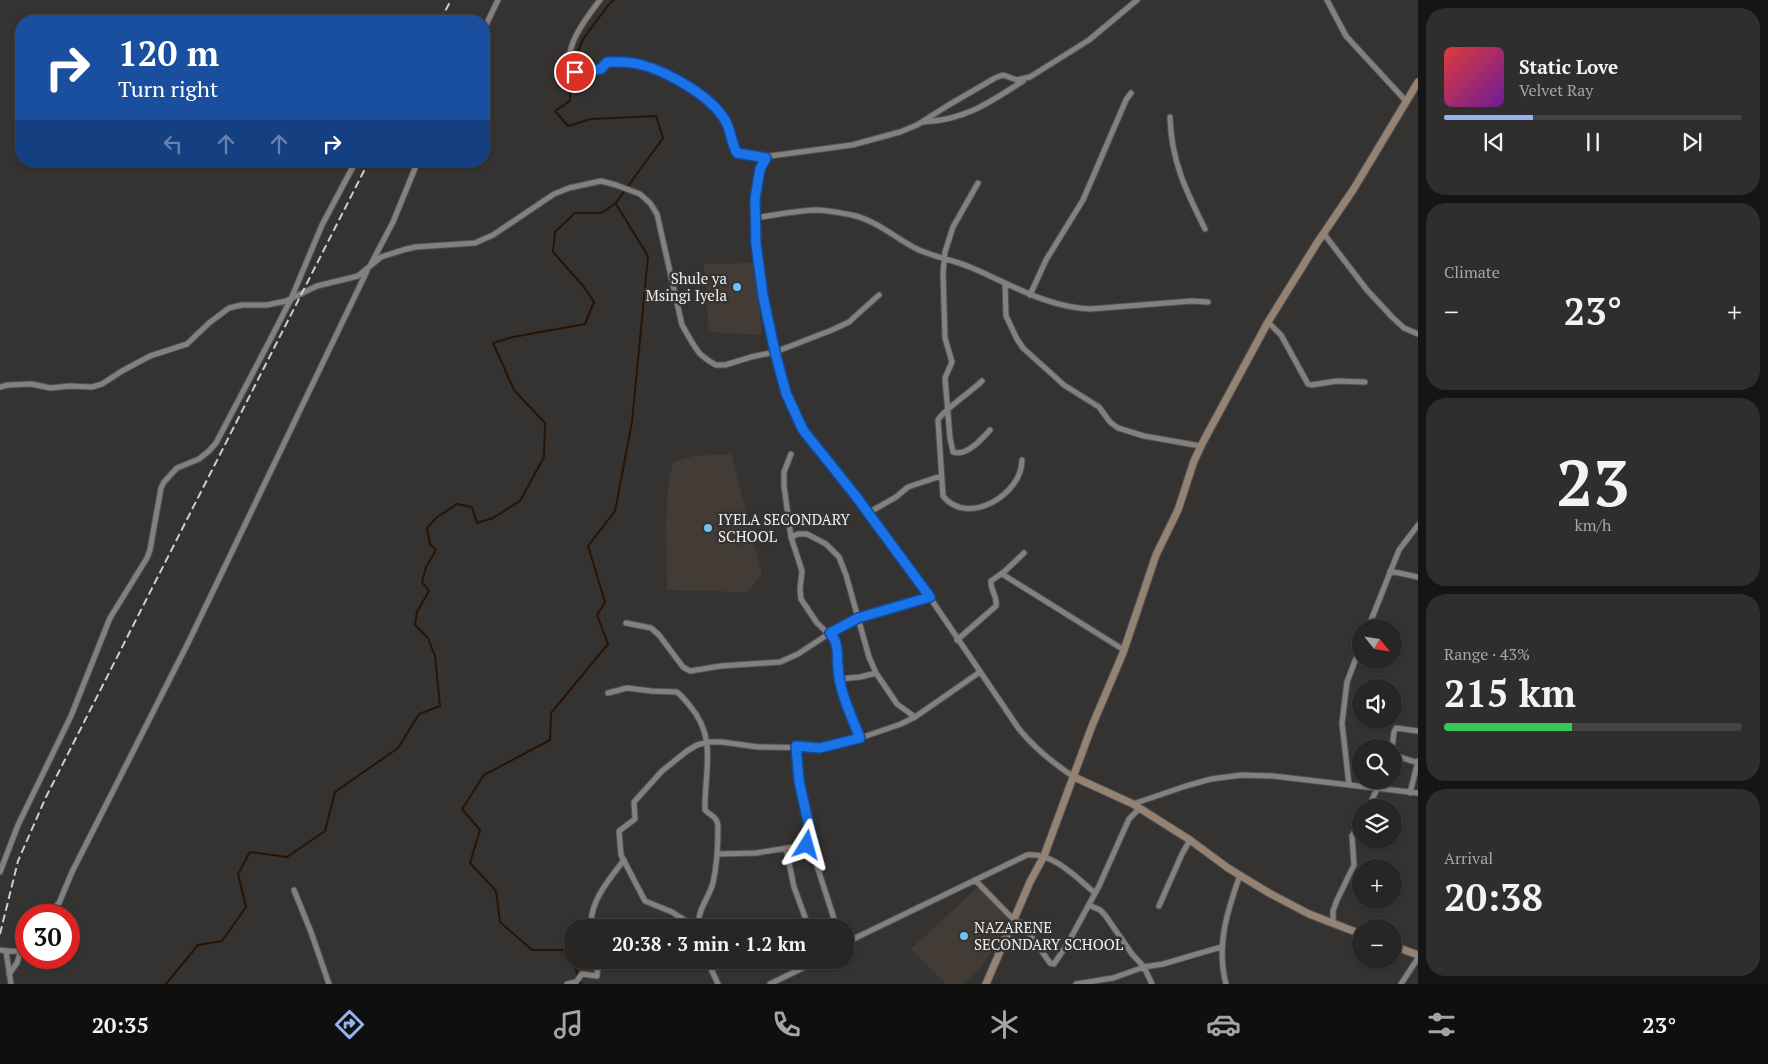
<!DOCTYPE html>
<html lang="en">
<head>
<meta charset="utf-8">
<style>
  :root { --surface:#282625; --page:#302e2d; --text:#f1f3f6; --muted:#a5a5a7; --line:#444342; --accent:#95b2f1 }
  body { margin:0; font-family:"PT Serif",serif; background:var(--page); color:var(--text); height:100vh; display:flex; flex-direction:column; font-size:19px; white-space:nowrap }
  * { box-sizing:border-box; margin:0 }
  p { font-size:16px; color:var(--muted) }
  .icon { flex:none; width:28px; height:28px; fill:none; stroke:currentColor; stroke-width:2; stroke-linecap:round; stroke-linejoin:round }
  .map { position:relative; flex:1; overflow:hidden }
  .details { display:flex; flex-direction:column; gap:8px; padding:8px; background:#161514; width:350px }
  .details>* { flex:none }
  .hud { position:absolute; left:15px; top:15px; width:475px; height:152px; border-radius:20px; box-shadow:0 1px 4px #0004,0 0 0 1px var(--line); background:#1a4fa0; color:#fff; overflow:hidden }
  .needle { width:32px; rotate:120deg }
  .buttons { position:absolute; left:1352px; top:619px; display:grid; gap:10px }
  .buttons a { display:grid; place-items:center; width:50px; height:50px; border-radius:50%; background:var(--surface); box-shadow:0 1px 4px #0004,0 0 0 1px var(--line); font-size:25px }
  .speed { position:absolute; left:15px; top:904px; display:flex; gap:10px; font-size:25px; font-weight:700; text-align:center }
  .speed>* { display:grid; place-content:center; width:65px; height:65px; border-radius:50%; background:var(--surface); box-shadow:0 1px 4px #0004,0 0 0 1px var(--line); line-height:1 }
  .speed .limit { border:8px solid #d22; background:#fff; color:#111 }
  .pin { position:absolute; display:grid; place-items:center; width:42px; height:42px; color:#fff; margin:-21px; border:2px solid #fff; border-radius:50%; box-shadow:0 1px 5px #0007 }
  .me { position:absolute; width:55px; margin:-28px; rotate:8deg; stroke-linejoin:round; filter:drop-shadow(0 0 4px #0008) }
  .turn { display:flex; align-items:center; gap:18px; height:105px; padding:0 20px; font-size:22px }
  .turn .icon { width:65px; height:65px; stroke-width:2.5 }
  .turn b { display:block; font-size:35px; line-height:42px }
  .lanes { display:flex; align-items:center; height:48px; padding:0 20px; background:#0003; justify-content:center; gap:25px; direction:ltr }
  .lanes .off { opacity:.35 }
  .big { font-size:38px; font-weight:600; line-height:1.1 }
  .details .card { flex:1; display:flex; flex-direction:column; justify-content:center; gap:8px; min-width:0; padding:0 18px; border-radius:20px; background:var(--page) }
  .details .dial { align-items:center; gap:0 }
  .dial b { font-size:65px; line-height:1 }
  .song { display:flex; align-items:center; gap:15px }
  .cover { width:60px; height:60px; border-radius:8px; background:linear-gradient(135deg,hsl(0 70% 55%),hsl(280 70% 35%)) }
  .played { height:5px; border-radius:2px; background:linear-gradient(90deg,var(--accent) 30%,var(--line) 30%) }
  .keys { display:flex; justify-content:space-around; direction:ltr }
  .heat { display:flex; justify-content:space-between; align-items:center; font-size:28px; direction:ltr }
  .charge { height:8px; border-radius:4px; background:linear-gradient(90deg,#34c759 43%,var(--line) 0) }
  .trip { position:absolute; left:564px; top:919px; width:290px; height:50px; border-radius:20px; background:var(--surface); box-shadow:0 1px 4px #0004,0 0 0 1px var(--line); font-weight:600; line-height:50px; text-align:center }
  .dock { display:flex; height:80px; justify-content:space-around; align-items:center; background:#100f0f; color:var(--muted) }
  .dock .icon { width:35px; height:35px }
  .dock .on { color:var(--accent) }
  .dock b { font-size:22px; color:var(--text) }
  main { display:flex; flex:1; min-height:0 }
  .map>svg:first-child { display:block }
</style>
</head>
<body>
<main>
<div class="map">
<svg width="1418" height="984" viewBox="0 0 1418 984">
  <rect width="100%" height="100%" fill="#353331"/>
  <path fill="#433c36" d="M 755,263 L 762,335 L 709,332 L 704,264 Z
    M 731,454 L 762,574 L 747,592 L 667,590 L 666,522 L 669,478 L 674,462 L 694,456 Z
    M 978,887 L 1011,923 L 981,967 L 963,984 L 946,984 L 911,949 Z"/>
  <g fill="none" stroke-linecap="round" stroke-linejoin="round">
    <path stroke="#291303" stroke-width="2" d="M 572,66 L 583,39 L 610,3 L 614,0
      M 166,984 L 198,945 L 222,941 L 246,907 L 238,874 L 250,852 L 287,857 L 325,831 L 335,792 L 398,748 L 419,714 L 440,706 L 435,656 L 428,638 L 415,625 L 417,612 L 429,591 L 422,582 L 426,567 L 436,550 L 430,544 L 427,528 L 436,518 L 457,504 L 472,507 L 477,523 L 493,518 L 520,501 L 544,457 L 545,423 L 514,390 L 493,343 L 513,337 L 585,324 L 594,302 L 584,287 L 553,252 L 555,232 L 575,213 L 601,213 L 615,204 L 663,138 L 656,116 L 591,119 L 568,126 L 555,111 L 570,101 L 571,71
      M 581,984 L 574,964 L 562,950 L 532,950 L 500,922 L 496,891 L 470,863 L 480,830 L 462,809 L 484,775 L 550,740 L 551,713 L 608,644 L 597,615 L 605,602 L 588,546 L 615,511 L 632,422 L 648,256 L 616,204"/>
    <g stroke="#545250" stroke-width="7">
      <path id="street" d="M 600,0 C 587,17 561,49 572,71 L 576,73 L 601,69 L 607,62 C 616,62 626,62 634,63 C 661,67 711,97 725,120 C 731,130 731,143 737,153 L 766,158
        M 1327,0 L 1346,36 L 1406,101
        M 484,29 L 498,0
        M 1170,117 C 1171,160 1186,191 1205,229
        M 923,122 C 965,120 989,103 1023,81
        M 978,183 L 953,227 L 945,252 L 943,273 L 945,338 L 952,362 L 945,378 L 950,438 L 953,452 C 966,457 982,439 990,430
        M 755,218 C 774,215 795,211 815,210 C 827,210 841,213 852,215 C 878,221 896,239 919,250 C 935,257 953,260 970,267 C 1010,284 1046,307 1090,309 L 1192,301 L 1208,302
        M 1324,234 L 1367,290 L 1392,317 L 1404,328 L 1418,334
        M 371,264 L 393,222 L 418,161
        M 1005,283 L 1006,316 L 1017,339 L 1023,348 L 1064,385 L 1099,407 L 1110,422 L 1118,428 L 1144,436 L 1201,446
        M 1030,295 L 1046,260 L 1083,200 L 1126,100 L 1131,93
        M 1268,322 L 1281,335 L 1308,384 L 1311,385 L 1337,381 L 1365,382
        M 982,381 C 972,391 942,411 938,420 L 943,496 C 967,527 1022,495 1022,460
        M 0,387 L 8,385 L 32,384 L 50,388 L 70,386 L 92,387 L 102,384 L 122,371 L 150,356 L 187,344 L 209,323 L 229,308 L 242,305 L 267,305 L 286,301 L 317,286 L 358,276 L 381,257 L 403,250 L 415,247 L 475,243 L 493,235 L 554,194 L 569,188 L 601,181 L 616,185 L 640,194 L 650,203 L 657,214 L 682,325 L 693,344 L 700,354 L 709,361 L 716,365 L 725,365 L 751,357 L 775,352 L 832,330 L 849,322 L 879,295
        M 791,454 L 784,472 L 784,486 L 791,537 L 802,571 L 800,589 L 801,599 L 817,623 L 834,639 L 837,649 L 838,669 L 841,685 L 859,738
        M 868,513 L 896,497 L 908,487 L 941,476
        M 791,537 L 798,534 L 807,534 L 826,544 L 839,557 L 846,575 L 869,657 L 876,673 L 897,704 L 915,717
        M 1390,571 L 1418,577
        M 1002,574 L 1124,650
        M 626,623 L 651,628 L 659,635 L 683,667 L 690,671 L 721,666 L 780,662 L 798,654 L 836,629 L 858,618 L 930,597
        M 1368,628 L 1399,550 L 1418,525
        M 957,640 L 996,606 C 998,597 990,590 991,581 L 1005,571 L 1024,553
        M 840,679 L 860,677 L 876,673
        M 608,693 L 627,688 L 651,691 L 677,692 C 682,696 686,701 690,706 C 718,739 704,772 705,810 C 711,816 718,817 718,827 C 718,846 717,865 713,883 C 709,898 696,911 699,928
        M 796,746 L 799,781 L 818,869 L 837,928
        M 1392,748 L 1394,732 L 1396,728 L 1418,731
        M 1394,755 L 1418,763
        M 1074,777 C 1053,763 1035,749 1019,729 L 914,574 L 855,495 L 812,442 L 796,417 L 786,393 L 775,352 L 763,296 L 756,244 L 755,218 L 756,190 L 760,169 L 766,158 L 770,156 L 852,145 L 900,132 L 917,125 L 947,106 L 995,78 L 1003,75 L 1017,80 L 1030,77 L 1089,40 L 1137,0
        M 1349,785 L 1342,723 L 1347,682 L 1361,645
        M 1410,793 L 1418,761
        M 1133,804 L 1186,786 L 1211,779 L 1242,775 L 1273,776 L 1418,793
        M 1368,808 L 1377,789
        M 786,848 L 794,887 L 809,928
        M 717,854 L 756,853 L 813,844
        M 0,872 L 18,825 L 71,716 L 110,618 L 147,558 L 150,550 L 161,488 L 164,482 L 177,468 L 199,459 L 209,451 L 216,443 L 269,342 L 291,299 L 322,225 L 356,161
        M 975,880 L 1014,920 L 1022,923 L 1050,963 L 1054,964 L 1068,943 L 1099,886 L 1129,819 L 1139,809
        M 294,890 L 311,932 L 329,984
        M 1089,905 L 1100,910 L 1105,915 L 1132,954 L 1144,967 L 1152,984
        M 1159,906 L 1182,854 L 1190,840
        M 48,915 L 59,903 L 72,872 L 189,641 L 367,271
        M 1333,923 L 1333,911 L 1337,900 L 1354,865 L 1352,836 L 1361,821
        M 592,928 C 587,904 611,877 624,860
        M 697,928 L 672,912 L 645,901 L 621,855 L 619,831 L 635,819 L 634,802 L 662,771 L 687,751 L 697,745 L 707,742 L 722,742 L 758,747 L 820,748 L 863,737 L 901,724 L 915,717 L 980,672
        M 845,943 L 1027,855 C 1053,852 1077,878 1095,893
        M 0,950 C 10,951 20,954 26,944
        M 6,951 L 11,984
        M 707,960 L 718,984
        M 9,974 L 17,963 L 21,950
        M 567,984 L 576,982 L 582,974 L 597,976 L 598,960
        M 770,984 L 819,960
        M 1076,984 L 1113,978 L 1144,967 L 1163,964 L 1221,947
        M 1226,984 C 1216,945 1227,912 1240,875
        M 1401,984 L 1418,958"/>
    </g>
    <g stroke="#545250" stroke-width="9">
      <path id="secondary" d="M 1074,777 L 1133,804 L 1190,840 L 1228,868 L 1269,893 L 1309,914 L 1361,934
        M 1394,946 L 1418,955
        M 986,984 L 1030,882 L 1044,856 L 1092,726 L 1123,653 L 1156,555 L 1178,510 L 1194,461 L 1203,442 L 1268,322 L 1317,243 L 1353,190 L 1418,82"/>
    </g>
    <use href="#street" stroke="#83817f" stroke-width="5"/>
    <use href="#secondary" stroke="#948273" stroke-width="7"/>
    <path stroke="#cfcdcc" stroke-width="2" stroke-dasharray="8 4" stroke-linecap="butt" d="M 440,21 L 451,0
      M 0,934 L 18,861 L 46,797 L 369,161"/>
  </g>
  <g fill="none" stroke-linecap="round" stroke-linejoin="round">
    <g stroke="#114b97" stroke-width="12">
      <path id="route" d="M 575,72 L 601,69 L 607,62 C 619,62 631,61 642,65 C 668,72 711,96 725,120 C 731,130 731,143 737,153 L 766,158 L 760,169 L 755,199 L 756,244 L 763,296 L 775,352 L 786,393 L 803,430 L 855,495 L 930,597 L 858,618 L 830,633 C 839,642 837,655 838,667 C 839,691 851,715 860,738 L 820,748 L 796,746 L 799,781 L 813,844 L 807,845"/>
    </g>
    <use href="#route" stroke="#1a73e8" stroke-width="9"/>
  </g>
  <g fill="#71c1f5" stroke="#353331" stroke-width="2">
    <circle cx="737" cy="287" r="5"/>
    <circle cx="708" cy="528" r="5"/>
    <circle cx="964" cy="936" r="5"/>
  </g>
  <g text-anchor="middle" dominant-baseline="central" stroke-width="5" stroke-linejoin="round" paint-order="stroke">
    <g font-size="15" fill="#f1efee" stroke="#353331" text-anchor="start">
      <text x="727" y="278" text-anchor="end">Shule ya<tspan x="727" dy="17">Msingi Iyela</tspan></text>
      <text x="718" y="519">IYELA SECONDARY<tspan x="718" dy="17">SCHOOL</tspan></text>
      <text x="974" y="927">NAZARENE<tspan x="974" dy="17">SECONDARY SCHOOL</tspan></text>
    </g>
  </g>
</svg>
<div class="buttons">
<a><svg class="needle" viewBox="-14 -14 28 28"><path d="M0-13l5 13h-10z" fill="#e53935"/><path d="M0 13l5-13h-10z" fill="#a5a5a7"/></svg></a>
<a><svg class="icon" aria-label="sound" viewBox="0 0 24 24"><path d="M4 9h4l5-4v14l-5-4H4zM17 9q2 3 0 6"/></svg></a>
<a><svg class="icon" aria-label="search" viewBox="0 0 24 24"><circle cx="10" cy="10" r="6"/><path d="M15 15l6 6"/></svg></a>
<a><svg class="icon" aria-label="layers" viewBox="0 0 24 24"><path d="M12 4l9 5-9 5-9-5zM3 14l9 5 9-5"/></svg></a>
<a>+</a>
<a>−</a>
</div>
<div class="speed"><div class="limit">30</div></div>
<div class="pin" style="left:575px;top:72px;background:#d93025"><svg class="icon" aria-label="arrive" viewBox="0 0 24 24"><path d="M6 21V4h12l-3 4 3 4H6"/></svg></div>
<svg class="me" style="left:807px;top:845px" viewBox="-20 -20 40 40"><path d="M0-17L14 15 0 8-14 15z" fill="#1a73e8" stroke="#fff" stroke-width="4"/></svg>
<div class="trip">20:38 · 3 min · 1.2 km</div>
<div class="hud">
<div class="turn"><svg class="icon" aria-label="right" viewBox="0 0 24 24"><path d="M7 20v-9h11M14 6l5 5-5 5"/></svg><div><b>120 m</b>Turn right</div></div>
<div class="lanes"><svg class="icon off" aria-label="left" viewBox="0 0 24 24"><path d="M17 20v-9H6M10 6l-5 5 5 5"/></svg><svg class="icon off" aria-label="ahead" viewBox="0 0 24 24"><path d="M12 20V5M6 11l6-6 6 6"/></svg><svg class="icon off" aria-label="ahead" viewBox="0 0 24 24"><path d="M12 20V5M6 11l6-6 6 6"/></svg><svg class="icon" aria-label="right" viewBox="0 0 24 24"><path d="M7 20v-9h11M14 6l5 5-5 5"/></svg></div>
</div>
</div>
<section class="details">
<div class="card">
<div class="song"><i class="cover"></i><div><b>Static Love</b><p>Velvet Ray</p></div></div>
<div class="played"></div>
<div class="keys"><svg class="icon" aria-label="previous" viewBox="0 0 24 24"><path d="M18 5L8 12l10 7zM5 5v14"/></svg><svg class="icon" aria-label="pause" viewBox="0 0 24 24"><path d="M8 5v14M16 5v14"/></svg><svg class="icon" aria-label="next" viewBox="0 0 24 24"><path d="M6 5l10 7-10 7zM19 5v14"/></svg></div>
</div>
<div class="card"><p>Climate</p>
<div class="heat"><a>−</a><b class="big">23°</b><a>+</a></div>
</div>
<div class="card dial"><b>23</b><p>km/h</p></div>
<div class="card"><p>Range · 43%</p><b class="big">215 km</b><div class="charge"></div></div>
<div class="card"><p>Arrival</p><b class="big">20:38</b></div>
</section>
</main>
<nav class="dock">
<b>20:35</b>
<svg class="icon on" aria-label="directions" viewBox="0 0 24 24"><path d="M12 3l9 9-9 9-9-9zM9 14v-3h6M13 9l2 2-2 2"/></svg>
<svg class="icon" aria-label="music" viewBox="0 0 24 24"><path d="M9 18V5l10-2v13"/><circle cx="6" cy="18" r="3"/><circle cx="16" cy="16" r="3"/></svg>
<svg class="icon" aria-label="phone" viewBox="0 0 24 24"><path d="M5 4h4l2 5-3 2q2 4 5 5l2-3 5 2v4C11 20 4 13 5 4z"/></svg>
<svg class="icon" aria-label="climate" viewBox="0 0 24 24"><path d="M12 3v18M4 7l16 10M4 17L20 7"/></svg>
<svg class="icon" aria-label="car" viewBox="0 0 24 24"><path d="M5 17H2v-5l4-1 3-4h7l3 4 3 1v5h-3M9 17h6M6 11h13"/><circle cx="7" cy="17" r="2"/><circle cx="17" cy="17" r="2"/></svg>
<svg class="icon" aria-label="filters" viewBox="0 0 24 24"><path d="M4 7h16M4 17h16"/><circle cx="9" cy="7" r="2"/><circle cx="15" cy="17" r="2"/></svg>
<b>23°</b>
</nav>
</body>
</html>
